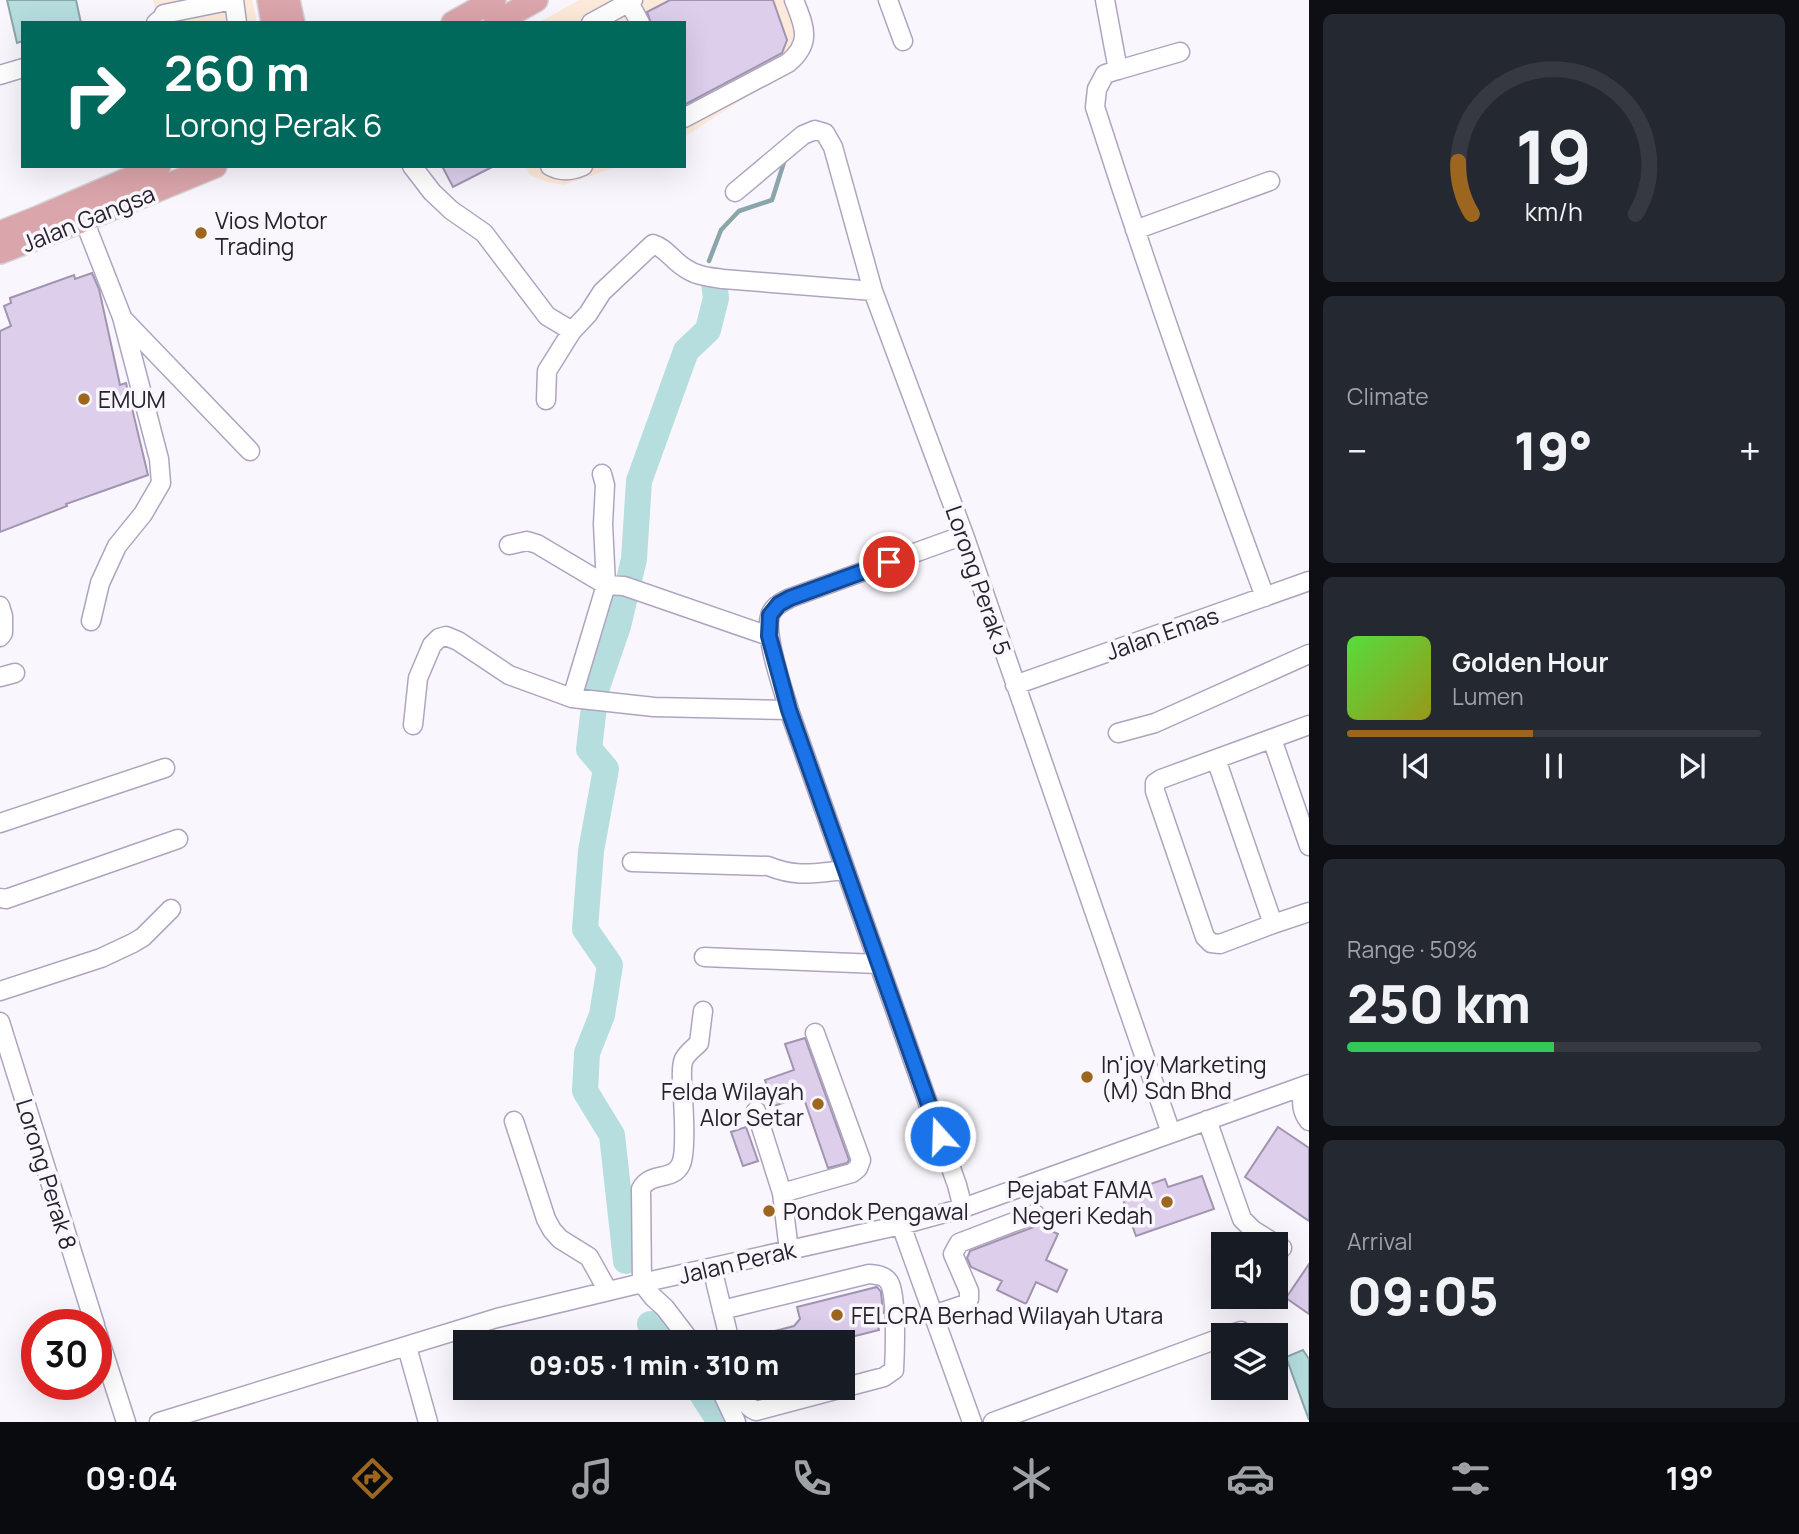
<!DOCTYPE html>
<html lang="en">
<head>
<meta charset="utf-8">
<style>
  :root { --surface:#171b24; --page:#242831; --text:#f1f3f6; --muted:#9ea1a6; --line:#363941; --accent:#9c661f }
  body { margin:0; font-family:Manrope,sans-serif; background:var(--page); color:var(--text); height:100vh; display:flex; flex-direction:column; font-size:26px; white-space:nowrap }
  * { box-sizing:border-box; margin:0 }
  p { font-size:23px; color:var(--muted) }
  .icon { flex:none; width:38px; height:38px; fill:none; stroke:currentColor; stroke-width:2; stroke-linecap:round; stroke-linejoin:round }
  .map { position:relative; flex:1; overflow:hidden }
  .panel { display:flex; flex-direction:column; gap:14px; padding:14px; background:#0d0f14; width:490px }
  .panel>* { flex:none }
  .hud { position:absolute; left:21px; top:21px; width:665px; height:147px; border-radius:0px; box-shadow:0 7px 28px #0002; background:#00695c; color:#fff; overflow:hidden }
  .tools { position:absolute; left:1211px; top:1232px; display:grid; gap:14px }
  .tools a { display:grid; place-items:center; width:77px; height:77px; border-radius:0px; background:var(--surface); box-shadow:0 7px 28px #0002; font-size:35px }
  .speed { position:absolute; left:21px; top:1309px; display:flex; gap:14px; font-size:35px; font-weight:700; text-align:center }
  .speed>* { display:grid; place-content:center; width:91px; height:91px; border-radius:50%; background:var(--surface); box-shadow:0 7px 28px #0002; line-height:1 }
  .speed .limit { border:10px solid #d22; background:#fff; color:#111 }
  .pin { position:absolute; display:grid; place-items:center; width:60px; height:60px; color:#fff; margin:-30px; border:4px solid #fff; border-radius:50%; box-shadow:0 2px 7px #0007 }
  .me { position:absolute; width:77px; margin:-38px; rotate:340deg; stroke-linejoin:round; filter:drop-shadow(0 0 5px #0008) }
  .turn { display:flex; align-items:center; gap:24px; height:147px; padding:0 28px; font-size:32px }
  .turn .icon { width:91px; height:91px; stroke-width:2.5 }
  .turn b { display:block; font-size:49px; line-height:60px }
  .big { font-size:52px; font-weight:800; line-height:1.1 }
  .panel .tile { flex:1; display:flex; flex-direction:column; justify-content:center; gap:10px; min-width:0; padding:0 24px; border-radius:10px; background:var(--page) }
  .panel .dial { align-items:center; gap:0 }
  .dial svg { height:182px; overflow:visible; fill:none; stroke:var(--line); stroke-width:7; stroke-linecap:round; text-anchor:middle }
  .dial text { fill:var(--text); stroke:none }
  .song { display:flex; align-items:center; gap:21px }
  .cover { width:84px; height:84px; border-radius:10px; background:linear-gradient(135deg,hsl(110 70% 55%),hsl(60 70% 35%)) }
  .played { height:7px; border-radius:4px; background:linear-gradient(90deg,var(--accent) 45%,var(--line) 45%) }
  .keys { display:flex; justify-content:space-around; direction:ltr }
  .heat { display:flex; justify-content:space-between; align-items:center; font-size:38px; direction:ltr }
  .charge { height:10px; border-radius:5px; background:linear-gradient(90deg,#34c759 50%,var(--line) 0) }
  .trip { position:absolute; left:453px; top:1330px; width:402px; height:70px; border-radius:0px; background:var(--surface); box-shadow:0 7px 28px #0002; font-weight:800; line-height:70px; text-align:center }
  .tab-bar { display:flex; height:112px; justify-content:space-around; align-items:center; background:#090b0e; color:var(--muted) }
  .tab-bar .icon { width:49px; height:49px }
  .tab-bar .on { color:var(--accent) }
  .tab-bar b { font-size:32px; color:var(--text) }
  main { display:flex; flex:1; min-height:0 }
  .map>svg:first-child { display:block }
</style>
</head>
<body>
<main>
<div class="map">
<svg width="1309" height="1422" viewBox="0 0 1309 1422">
  <rect width="100%" height="100%" fill="#f9f7fd"/>
  <path fill="#feeada" d="M 153,0 L 252,0 L 257,23 L 158,23 Z
    M 579,0 L 798,0 L 814,44 L 790,69 L 684,137 L 684,23 L 538,23 Z
    M 526,166 L 619,166 L 564,185 L 547,182 L 530,175 Z"/>
  <path fill="#b6dedf" stroke="#8ba6aa" stroke-width="2" d="M 7,0 L 76,0 L 81,23 L 23,23 L 23,41 L 17,43 Z
    M 1303,1350 L 1309,1359 L 1309,1420 L 1286,1357 Z"/>
  <g fill="none" stroke-linecap="round" stroke-linejoin="round">
    <path stroke="#8ba6aa" stroke-width="4.5" d="M 709,261 L 721,230 L 739,211 L 772,200 L 785,159"/>
    <path stroke="#b6dedf" stroke-width="26" d="M 626,1261 L 612,1135 L 585,1091 L 587,1053 L 602,1015 L 610,965 L 585,929 L 591,851 L 606,769 L 589,749 L 596,690 L 618,626 L 634,559 L 639,481 L 686,351 L 708,330 L 716,298 L 714,283
      M 650,1324 L 664,1342
      M 698,1388 L 720,1422"/>
  </g>
  <path fill="#ddcfec" stroke="#a194af" stroke-width="2" d="M 670,0 L 773,0 L 787,40 L 782,53 L 684,105 L 684,23 L 651,23 L 647,12 Z
    M 442,166 L 494,166 L 453,187 Z
    M 92,273 L 99,289 L 120,385 L 126,383 L 148,475 L 66,504 L 67,506 L 0,532 L 0,331 L 11,326 L 4,306 L 11,303 L 10,298 L 74,275 L 75,279 Z
    M 805,1038 L 849,1160 L 847,1163 L 828,1168 L 803,1096 L 774,1106 L 765,1080 L 794,1070 L 785,1044 Z
    M 746,1127 L 758,1161 L 743,1166 L 731,1132 Z
    M 1278,1127 L 1309,1148 L 1309,1221 L 1245,1177 Z
    M 1202,1176 L 1214,1209 L 1136,1236 L 1121,1194 L 1165,1179 L 1168,1187 Z
    M 1039,1225 L 1058,1234 L 1046,1260 L 1067,1270 L 1057,1292 L 1036,1282 L 1026,1304 L 997,1290 L 1002,1281 L 971,1267 L 967,1258 L 970,1251 Z
    M 1309,1264 L 1309,1314 L 1286,1298 Z
    M 877,1287 L 881,1292 L 883,1312 L 883,1313 L 875,1315 L 879,1330 L 831,1342 L 748,1342 L 747,1338 L 794,1326 L 800,1319 L 797,1307 Z"/>
  <g fill="none" stroke-linecap="round" stroke-linejoin="round">
    <g stroke="#afa4c0" stroke-width="21">
      <path id="minor" d="M 234,0 L 237,23
        M 888,0 L 903,41
        M 1105,0 L 1118,70 L 1105,74 L 1097,89 L 1095,107 C 1148,272 1205,435 1265,597
        M 629,2 L 640,23
        M 156,23 L 162,18 L 164,14 L 233,0
        M 591,23 L 633,0
        M 1118,70 L 1180,52
        M 0,75 L 23,68
        M 684,118 L 788,63 C 813,42 804,26 794,0
        M 412,166 L 432,192 L 451,210 L 484,233 L 547,316 L 572,331 L 588,314 L 602,292 L 653,244 C 666,248 673,261 685,268 C 696,276 710,277 723,279 L 873,291
        M 550,166 C 561,172 572,171 583,166
        M 735,192 L 803,135 L 815,130 L 825,133 L 833,147 L 873,291 L 964,535 L 1171,1133
        M 84,220 L 122,317 L 159,459 L 161,483 L 143,514 L 117,546 L 100,583 L 91,621
        M 1135,230 L 1270,181
        M 124,320 L 250,451
        M 546,400 L 547,371 L 572,331
        M 509,545 L 527,541 L 537,544 L 606,585 L 624,586 L 769,636
        M 0,606 L 3,616 L 3,633 L 0,637
        M 0,677 L 15,673
        M 1015,685 L 1309,581
        M 572,698 L 606,585 L 603,524 L 605,485 L 602,474
        M 413,725 L 418,678 L 432,645 L 439,638 L 446,636 L 458,641 L 509,675 L 572,698 L 654,707 L 789,710
        M 1309,725 L 1161,779 L 1155,783 L 1155,791 L 1205,937 L 1211,943 L 1220,944 L 1273,924 L 1309,912
        M 1118,733 L 1155,723 L 1309,654
        M 1272,739 L 1309,846
        M 1216,759 L 1273,924
        M 0,823 L 165,768
        M 632,862 L 768,866 C 798,878 814,873 845,870
        M 0,898 L 6,899 L 178,839
        M 704,957 L 878,964
        M 0,991 L 101,958 L 133,943 L 143,937 L 171,909
        M 0,1022 L 95,1325
        M 1303,1086 C 1302,1100 1300,1110 1309,1121
        M 756,1111 L 782,1193
        M 1207,1120 L 1242,1219 L 1253,1230 L 1282,1248
        M 514,1121 L 546,1219 L 552,1230 L 560,1239 L 589,1257 L 608,1291
        M 963,1208 L 957,1185 L 789,710 C 783,689 764,636 770,616 C 772,607 782,602 790,598 L 964,535
        M 901,1225 L 972,1422
        M 789,1251 L 782,1193 L 852,1173 L 858,1168 L 861,1160 L 815,1033
        M 712,1268 L 730,1342
        M 722,1310 L 869,1274 C 877,1275 884,1275 889,1282 C 897,1295 895,1352 894,1370 L 884,1377 L 756,1411 C 745,1406 743,1399 740,1388
        M 933,1315 L 966,1304 L 969,1299 L 969,1291 L 953,1254 L 959,1243 L 1035,1214
        M 96,1329 L 126,1422
        M 1229,1335 L 1241,1331
        M 691,1342 L 665,1308 L 653,1297 L 642,1283 L 641,1189 C 650,1171 673,1182 681,1164 C 687,1150 683,1098 682,1081 C 682,1073 681,1066 684,1059 C 688,1052 694,1048 699,1043 L 703,1011
        M 407,1347 L 428,1422
        M 720,1388 L 736,1422
        M 159,1422 L 497,1318 L 642,1283 L 901,1225 L 963,1208 L 1309,1084
        M 993,1422 L 1223,1337"/>
    </g>
    <g stroke="#d4d3d5" stroke-width="26">
      <path id="major" d="M 269,0 L 273,23
        M 288,0 L 293,23
        M 453,23 L 494,0
        M 495,23 L 536,0
        M 0,233 L 40,217 L 159,166
        M 0,252 L 84,220 L 215,166"/>
    </g>
    <use href="#minor" stroke="#fff" stroke-width="18"/>
    <use href="#major" stroke="#daa5ab" stroke-width="23"/>
  </g>
  <g fill="none" stroke-linecap="round" stroke-linejoin="round">
    <g stroke="#114b97" stroke-width="18">
      <path id="route" d="M 889,562 L 790,598 L 779,604 L 770,615 L 769,636 L 789,710 L 940,1136"/>
    </g>
    <use href="#route" stroke="#1a73e8" stroke-width="12"/>
  </g>
  <g fill="#9c661f" stroke="#f9f7fd" stroke-width="2.5">
    <circle cx="201" cy="233" r="7"/>
    <circle cx="84" cy="399" r="7"/>
    <circle cx="1087" cy="1077" r="7"/>
    <circle cx="818" cy="1104" r="7"/>
    <circle cx="1167" cy="1202" r="7"/>
    <circle cx="769" cy="1211" r="7"/>
    <circle cx="837" cy="1315" r="7"/>
  </g>
  <g text-anchor="middle" dominant-baseline="central" stroke-width="7" stroke-linejoin="round" paint-order="stroke">
    <g font-size="23" fill="#27222d" stroke="#f9f7fd">
      <text transform="translate(88 218) rotate(-22)">Jalan Gangsa</text>
      <text transform="translate(979 580) rotate(71)">Lorong Perak 5</text>
      <text transform="translate(1162 633) rotate(-19)">Jalan Emas</text>
      <text transform="translate(47 1174) rotate(73)">Lorong Perak 8</text>
      <text transform="translate(737 1262) rotate(-13)">Jalan Perak</text>
    </g>
    <g font-size="23" fill="#27222d" stroke="#f9f7fd" text-anchor="start">
      <text x="215" y="220">Vios Motor<tspan x="215" dy="26">Trading</tspan></text>
      <text x="98" y="399">EMUM</text>
      <text x="1101" y="1064">In'joy Marketing<tspan x="1101" dy="26">(M) Sdn Bhd</tspan></text>
      <text x="804" y="1091" text-anchor="end">Felda Wilayah<tspan x="804" dy="26">Alor Setar</tspan></text>
      <text x="1153" y="1189" text-anchor="end">Pejabat FAMA<tspan x="1153" dy="26">Negeri Kedah</tspan></text>
      <text x="783" y="1211">Pondok Pengawal</text>
      <text x="851" y="1315">FELCRA Berhad Wilayah Utara</text>
    </g>
  </g>
</svg>
<div class="tools">
<a><svg class="icon" aria-label="sound" viewBox="0 0 24 24"><path d="M4 9h4l5-4v14l-5-4H4zM17 9q2 3 0 6"/></svg></a>
<a><svg class="icon" aria-label="layers" viewBox="0 0 24 24"><path d="M12 4l9 5-9 5-9-5zM3 14l9 5 9-5"/></svg></a>
</div>
<div class="speed"><div class="limit">30</div></div>
<div class="pin" style="left:889px;top:562px;background:#d93025"><svg class="icon" aria-label="arrive" viewBox="0 0 24 24"><path d="M6 21V4h12l-3 4 3 4H6"/></svg></div>
<svg class="me" style="left:940px;top:1136px" viewBox="-20 -20 40 40"><circle r="17" fill="#1a73e8" stroke="#fff" stroke-width="3"/><path d="M0-11L8 9 0 5-8 9z" fill="#fff"/></svg>
<div class="trip">09:05 · 1 min · 310 m</div>
<div class="hud">
<div class="turn"><svg class="icon" aria-label="right" viewBox="0 0 24 24"><path d="M7 20v-9h11M14 6l5 5-5 5"/></svg><div><b>260 m</b>Lorong Perak 6</div></div>
</div>
</div>
<section class="panel">
<div class="tile dial"><svg viewBox="0 0 100 80">
<path d="M14 69A42 42 0 1 1 86 69"/>
<path d="M14 69A42 42 0 0 1 8 46" stroke="#9c661f"/>
<text x="50" y="56" font-size="32" font-weight="700">19</text>
<text x="50" y="72" font-size="11">km/h</text>
</svg></div>
<div class="tile"><p>Climate</p>
<div class="heat"><a>−</a><b class="big">19°</b><a>+</a></div>
</div>
<div class="tile">
<div class="song"><i class="cover"></i><div><b>Golden Hour</b><p>Lumen</p></div></div>
<div class="played"></div>
<div class="keys"><svg class="icon" aria-label="previous" viewBox="0 0 24 24"><path d="M18 5L8 12l10 7zM5 5v14"/></svg><svg class="icon" aria-label="pause" viewBox="0 0 24 24"><path d="M8 5v14M16 5v14"/></svg><svg class="icon" aria-label="next" viewBox="0 0 24 24"><path d="M6 5l10 7-10 7zM19 5v14"/></svg></div>
</div>
<div class="tile"><p>Range · 50%</p><b class="big">250 km</b><div class="charge"></div></div>
<div class="tile"><p>Arrival</p><b class="big">09:05</b></div>
</section>
</main>
<nav class="tab-bar">
<b>09:04</b>
<svg class="icon on" aria-label="directions" viewBox="0 0 24 24"><path d="M12 3l9 9-9 9-9-9zM9 14v-3h6M13 9l2 2-2 2"/></svg>
<svg class="icon" aria-label="music" viewBox="0 0 24 24"><path d="M9 18V5l10-2v13"/><circle cx="6" cy="18" r="3"/><circle cx="16" cy="16" r="3"/></svg>
<svg class="icon" aria-label="phone" viewBox="0 0 24 24"><path d="M5 4h4l2 5-3 2q2 4 5 5l2-3 5 2v4C11 20 4 13 5 4z"/></svg>
<svg class="icon" aria-label="climate" viewBox="0 0 24 24"><path d="M12 3v18M4 7l16 10M4 17L20 7"/></svg>
<svg class="icon" aria-label="car" viewBox="0 0 24 24"><path d="M5 17H2v-5l4-1 3-4h7l3 4 3 1v5h-3M9 17h6M6 11h13"/><circle cx="7" cy="17" r="2"/><circle cx="17" cy="17" r="2"/></svg>
<svg class="icon" aria-label="filters" viewBox="0 0 24 24"><path d="M4 7h16M4 17h16"/><circle cx="9" cy="7" r="2"/><circle cx="15" cy="17" r="2"/></svg>
<b>19°</b>
</nav>
</body>
</html>
